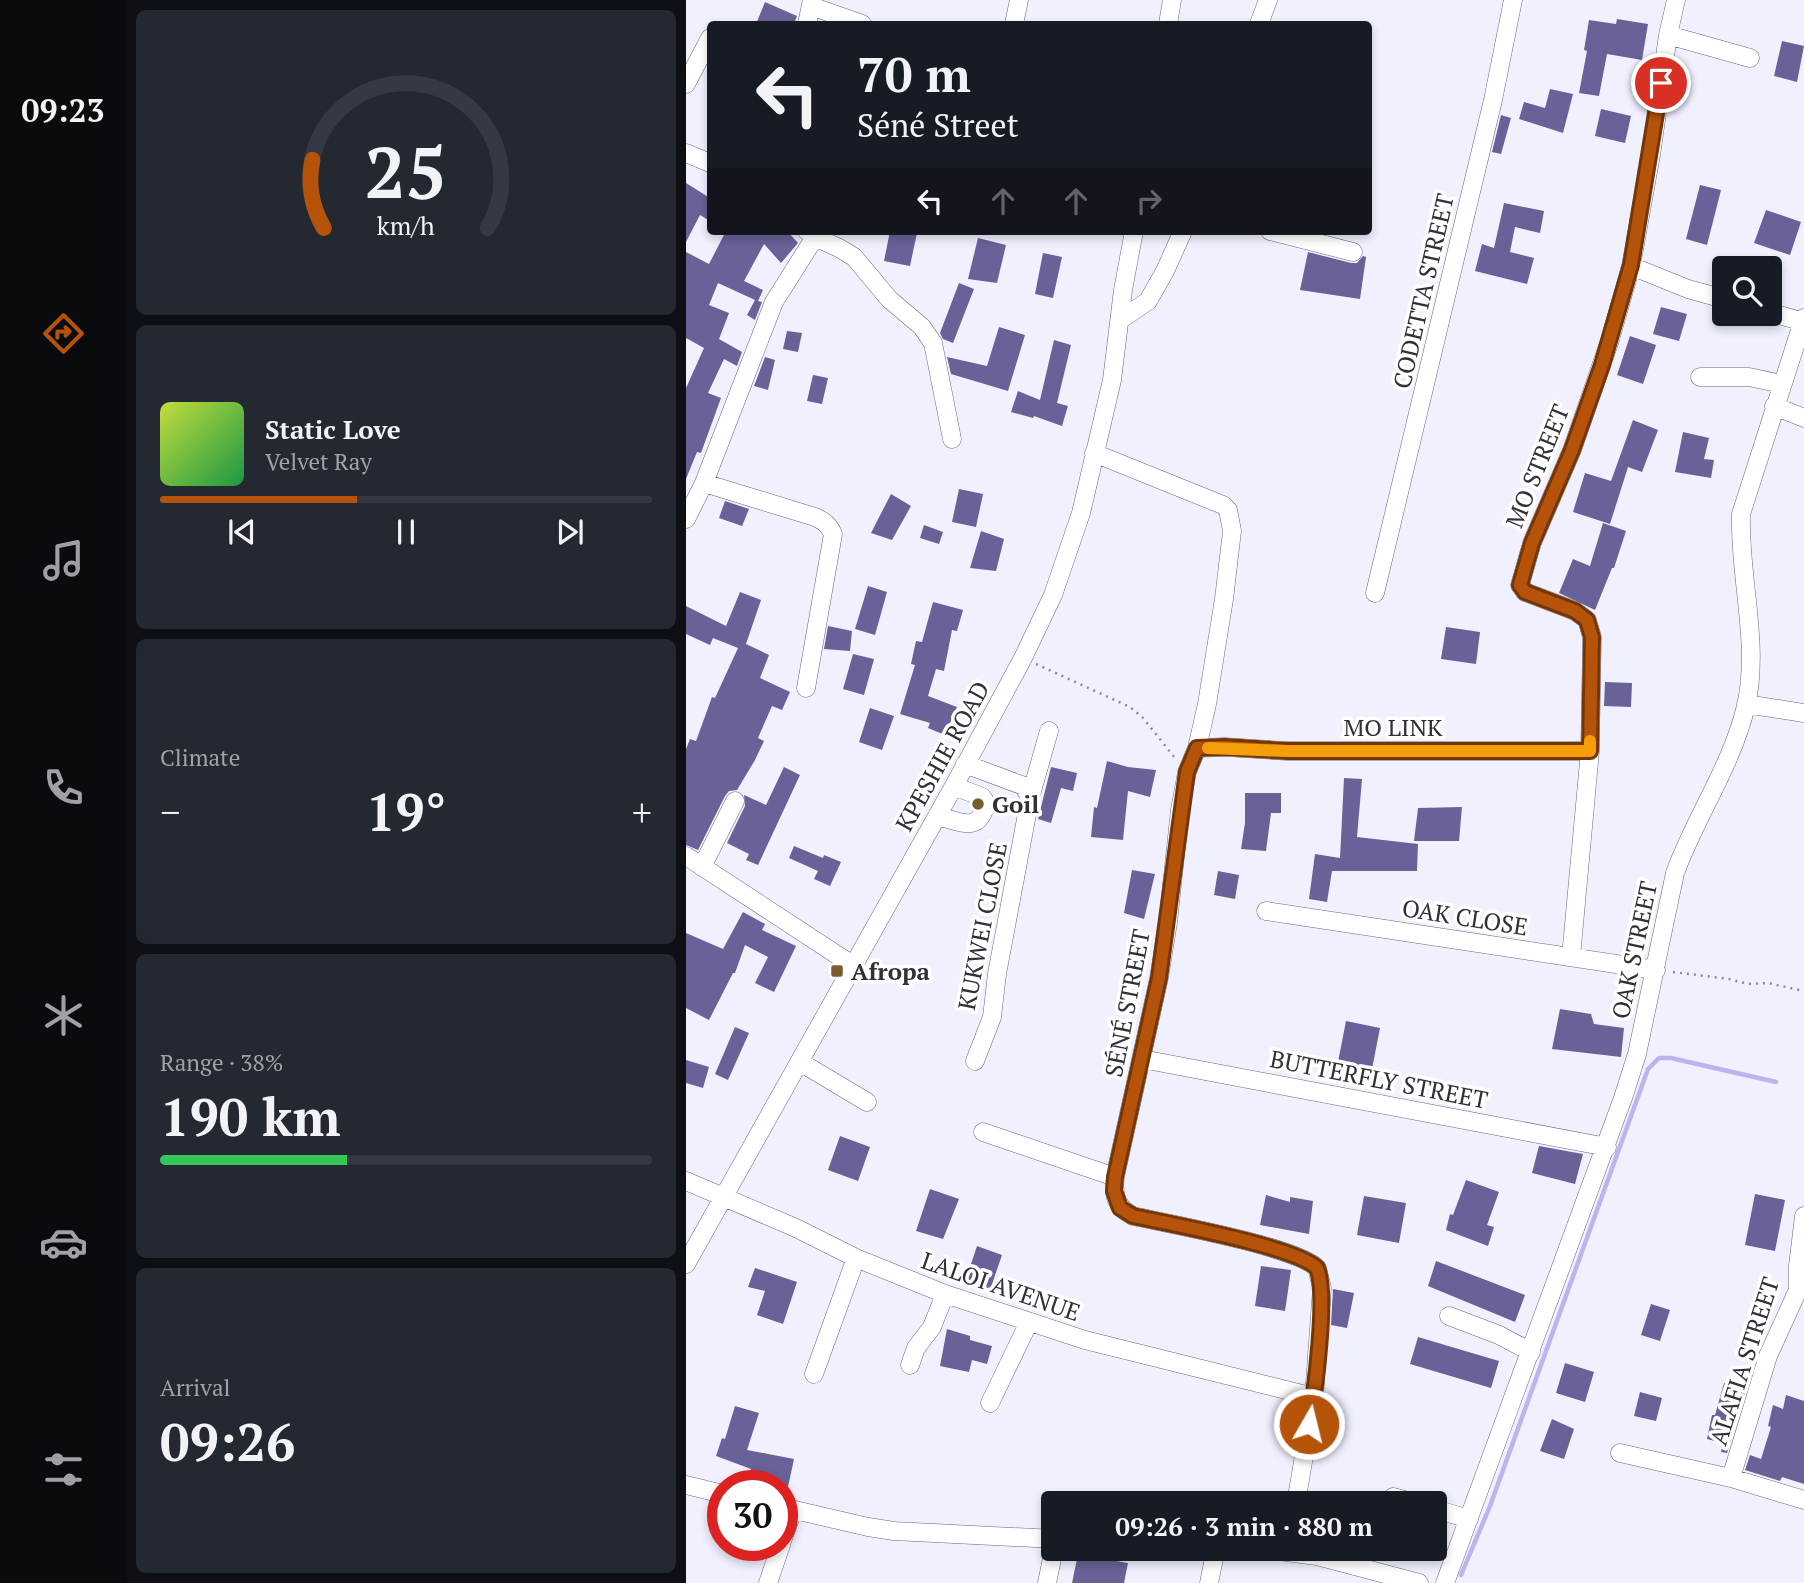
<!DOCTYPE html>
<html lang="en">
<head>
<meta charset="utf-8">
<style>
  :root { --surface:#171b24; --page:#242831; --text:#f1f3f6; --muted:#9ea1a6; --line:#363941; --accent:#b45309 }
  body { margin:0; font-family:"PT Serif",serif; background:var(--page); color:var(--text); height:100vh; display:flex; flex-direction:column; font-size:26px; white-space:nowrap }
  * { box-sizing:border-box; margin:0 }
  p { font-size:23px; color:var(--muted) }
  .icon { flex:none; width:38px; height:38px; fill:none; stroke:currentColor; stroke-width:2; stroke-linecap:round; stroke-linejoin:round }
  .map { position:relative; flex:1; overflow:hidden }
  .sheet { display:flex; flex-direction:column; gap:10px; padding:10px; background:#0d0f14; width:560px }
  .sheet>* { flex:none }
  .top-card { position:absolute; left:21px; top:21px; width:665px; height:214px; border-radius:7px; box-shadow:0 4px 10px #0003; background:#171b24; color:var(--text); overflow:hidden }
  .buttons { position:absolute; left:1026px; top:256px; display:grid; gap:14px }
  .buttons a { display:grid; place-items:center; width:70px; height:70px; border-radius:7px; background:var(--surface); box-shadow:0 4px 10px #0003; font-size:35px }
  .speed { position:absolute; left:21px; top:1470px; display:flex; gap:14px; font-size:35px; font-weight:700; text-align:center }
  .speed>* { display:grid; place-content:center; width:91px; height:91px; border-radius:50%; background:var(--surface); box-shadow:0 4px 10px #0003; line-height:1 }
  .speed .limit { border:10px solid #d22; background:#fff; color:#111 }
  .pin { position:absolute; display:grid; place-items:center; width:60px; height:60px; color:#fff; margin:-30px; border:4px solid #fff; border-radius:50%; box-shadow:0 2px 7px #0007 }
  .me { position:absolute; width:77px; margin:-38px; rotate:8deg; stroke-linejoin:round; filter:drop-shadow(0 0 5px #0008) }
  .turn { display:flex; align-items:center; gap:24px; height:147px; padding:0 35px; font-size:32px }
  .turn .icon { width:91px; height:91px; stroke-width:2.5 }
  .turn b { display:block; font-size:49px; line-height:60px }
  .lanes { display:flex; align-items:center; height:66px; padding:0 35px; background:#0003; justify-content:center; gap:35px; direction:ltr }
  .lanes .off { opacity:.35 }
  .big { font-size:52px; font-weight:700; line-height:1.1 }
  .sheet .widget { flex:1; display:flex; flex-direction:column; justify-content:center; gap:10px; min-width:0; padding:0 24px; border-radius:10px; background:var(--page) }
  .sheet .dial { align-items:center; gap:0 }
  .dial svg { height:182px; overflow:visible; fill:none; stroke:var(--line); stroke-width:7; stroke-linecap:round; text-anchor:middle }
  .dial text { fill:var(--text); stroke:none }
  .song { display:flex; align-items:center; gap:21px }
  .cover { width:84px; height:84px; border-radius:10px; background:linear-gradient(135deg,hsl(70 70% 55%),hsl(140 70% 35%)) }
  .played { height:7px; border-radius:4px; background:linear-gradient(90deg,var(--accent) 40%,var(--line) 40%) }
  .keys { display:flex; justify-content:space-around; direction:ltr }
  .heat { display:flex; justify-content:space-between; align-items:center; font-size:38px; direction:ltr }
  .charge { height:10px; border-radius:5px; background:linear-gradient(90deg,#34c759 38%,var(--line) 0) }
  .trip { position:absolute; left:355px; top:1491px; width:406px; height:70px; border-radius:7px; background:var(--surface); box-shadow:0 4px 10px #0003; font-weight:700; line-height:70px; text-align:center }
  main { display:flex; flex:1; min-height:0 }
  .tab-bar { display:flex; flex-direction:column; width:126px; justify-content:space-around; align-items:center; background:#090b0e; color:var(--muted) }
  .tab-bar .icon { width:49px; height:49px }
  .tab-bar .active { color:var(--accent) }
  .tab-bar b { font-size:32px; color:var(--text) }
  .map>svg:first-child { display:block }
</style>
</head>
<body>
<main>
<nav class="tab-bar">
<b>09:23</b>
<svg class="icon active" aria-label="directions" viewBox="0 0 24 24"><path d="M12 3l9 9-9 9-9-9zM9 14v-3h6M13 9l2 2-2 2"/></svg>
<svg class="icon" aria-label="music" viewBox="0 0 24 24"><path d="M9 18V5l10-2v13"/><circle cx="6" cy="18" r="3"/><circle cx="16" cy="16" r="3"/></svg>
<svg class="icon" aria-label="phone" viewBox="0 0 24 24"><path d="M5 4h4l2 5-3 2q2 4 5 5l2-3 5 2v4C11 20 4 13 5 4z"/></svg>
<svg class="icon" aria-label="climate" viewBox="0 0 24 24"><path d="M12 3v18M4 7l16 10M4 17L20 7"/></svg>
<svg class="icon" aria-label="car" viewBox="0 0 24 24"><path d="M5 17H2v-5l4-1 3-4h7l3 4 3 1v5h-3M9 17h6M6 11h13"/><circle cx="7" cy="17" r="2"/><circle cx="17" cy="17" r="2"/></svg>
<svg class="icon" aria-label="filters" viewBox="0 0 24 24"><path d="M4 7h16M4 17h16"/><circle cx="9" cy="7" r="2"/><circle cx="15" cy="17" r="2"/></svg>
</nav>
<section class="sheet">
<div class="widget dial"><svg viewBox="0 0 100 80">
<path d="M14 69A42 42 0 1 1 86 69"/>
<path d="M14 69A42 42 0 0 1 9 39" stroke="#b45309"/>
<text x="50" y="56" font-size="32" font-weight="700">25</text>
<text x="50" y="72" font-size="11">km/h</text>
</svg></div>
<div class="widget">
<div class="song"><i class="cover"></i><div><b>Static Love</b><p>Velvet Ray</p></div></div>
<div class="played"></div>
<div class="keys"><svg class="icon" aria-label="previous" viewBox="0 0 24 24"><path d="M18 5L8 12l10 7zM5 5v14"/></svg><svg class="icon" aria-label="pause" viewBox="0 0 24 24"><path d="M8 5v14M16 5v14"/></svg><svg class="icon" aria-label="next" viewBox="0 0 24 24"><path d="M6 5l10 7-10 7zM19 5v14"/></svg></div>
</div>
<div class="widget"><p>Climate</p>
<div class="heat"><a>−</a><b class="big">19°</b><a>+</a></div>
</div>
<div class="widget"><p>Range · 38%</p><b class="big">190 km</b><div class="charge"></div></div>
<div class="widget"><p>Arrival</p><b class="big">09:26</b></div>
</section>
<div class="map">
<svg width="1118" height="1583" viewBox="0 0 1118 1583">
  <rect width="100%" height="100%" fill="#f1f0ff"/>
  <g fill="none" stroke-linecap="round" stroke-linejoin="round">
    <path stroke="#bab5ef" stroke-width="4.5" d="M 775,1575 L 804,1506 L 962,1069 L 973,1058 L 985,1058 L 1090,1082"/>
  </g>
  <path fill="#696298" d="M 79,2 L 111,16 L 108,24 L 70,24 Z
    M 931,19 L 962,24 L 956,60 L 921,54 L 913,96 L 893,93 L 901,51 L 898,50 L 903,20 L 930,24 Z
    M 1096,41 L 1118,46 L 1111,82 L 1088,76 Z
    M 864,89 L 887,94 L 877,133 L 833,119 L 838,102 L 859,108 Z
    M 915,109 L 945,116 L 939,143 L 909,136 Z
    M 815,115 L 825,118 L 815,154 L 806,152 Z
    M 0,183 L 24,198 L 24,221 L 14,215 L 0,242 Z
    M 1014,185 L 1035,190 L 1021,245 L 1000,239 Z
    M 818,203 L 858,211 L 854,233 L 829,227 L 824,252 L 848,258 L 841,284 L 789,271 L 796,244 L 808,248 Z
    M 1080,210 L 1115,222 L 1104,255 L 1068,243 Z
    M 40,231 L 101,231 L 112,243 L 95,263 L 78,244 L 58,281 L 77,290 L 72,301 L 76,302 L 69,320 L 61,315 L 69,300 L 32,283 L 23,305 L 43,313 L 33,339 L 56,352 L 51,366 L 38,359 L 22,393 L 35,398 L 15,453 L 11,452 L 0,479 L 0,388 L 18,348 L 0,338 L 0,252 L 23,264 Z
    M 204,231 L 231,233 L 224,266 L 198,261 Z
    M 292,238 L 320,245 L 311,283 L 282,279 Z
    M 622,252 L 665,263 L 671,263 L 677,256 L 680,257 L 674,299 L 614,290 Z
    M 357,253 L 376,257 L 367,298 L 349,294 Z
    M 273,283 L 288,289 L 267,343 L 257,339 L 254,333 Z
    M 975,307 L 1001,314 L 993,341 L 967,334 Z
    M 313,327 L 339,335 L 322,391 L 265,374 L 261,357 L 301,366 Z
    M 101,331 L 116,333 L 112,352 L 97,349 Z
    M 944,336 L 970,345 L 957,384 L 931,375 Z
    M 368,340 L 385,345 L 371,403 L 382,406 L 376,426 L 348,416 L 347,418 L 325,412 L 332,391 L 354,400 Z
    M 79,357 L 89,360 L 82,390 L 68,386 Z
    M 127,375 L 142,378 L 136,404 L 121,401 Z
    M 947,420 L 972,430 L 956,472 L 942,467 L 924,524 L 887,512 L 899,473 L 925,481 Z
    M 997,432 L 1023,438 L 1018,459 L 1028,460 L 1025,478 L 989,472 Z
    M 273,489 L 297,494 L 290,527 L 266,522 Z
    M 205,494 L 225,506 L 206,540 L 185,533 Z
    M 39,501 L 63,509 L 56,526 L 33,518 Z
    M 917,523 L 940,531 L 928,568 L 926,568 L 909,610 L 873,593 L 887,559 L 904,566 Z
    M 238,525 L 257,532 L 253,544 L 234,538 Z
    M 295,531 L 318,539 L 310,571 L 284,568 Z
    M 182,586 L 201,592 L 189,635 L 169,629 Z
    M 54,592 L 75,600 L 60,644 L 83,655 L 74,678 L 104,692 L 96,710 L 86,706 L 72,738 L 78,741 L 69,760 L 51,790 L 43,791 L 39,796 L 12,850 L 0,845 L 0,749 L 4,739 L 10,741 L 26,697 L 29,698 L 52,648 L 27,638 L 24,645 L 0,634 L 0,606 L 40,626 Z
    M 247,602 L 277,610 L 271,631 L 266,630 L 258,671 L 250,669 L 242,696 L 271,707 L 259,735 L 242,728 L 244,723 L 214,714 L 229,665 L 225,664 L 230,641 L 236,642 Z
    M 142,626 L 166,631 L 164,651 L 138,649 Z
    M 760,627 L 794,632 L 790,664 L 755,659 Z
    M 167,654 L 188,659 L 178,695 L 157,689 Z
    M 919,682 L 946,683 L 945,707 L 918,706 Z
    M 184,708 L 208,716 L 196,750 L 173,742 Z
    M 421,761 L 442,767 L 470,770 L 464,797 L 442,791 L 437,840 L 405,837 L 408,807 L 411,808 Z
    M 98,767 L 114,775 L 72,865 L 60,860 L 63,854 L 41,843 L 59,806 L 58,795 L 80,805 Z
    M 365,767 L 391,773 L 387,791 L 375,788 L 365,823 L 352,819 Z
    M 658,778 L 676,779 L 671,837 L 732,844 L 731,871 L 646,871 L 641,902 L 623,899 L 629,854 L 654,858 Z
    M 559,793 L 595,793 L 595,813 L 585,813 L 580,851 L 555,849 L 559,823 Z
    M 776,807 L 773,841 L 728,841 L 732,808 Z
    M 108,846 L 137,858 L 138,855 L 155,862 L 144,886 L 128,879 L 132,871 L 103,858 Z
    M 446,870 L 469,874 L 458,919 L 438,913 Z
    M 532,871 L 553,875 L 549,899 L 528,895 Z
    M 57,912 L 79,924 L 76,930 L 110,946 L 88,992 L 69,983 L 82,957 L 59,945 L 49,973 L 47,973 L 23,1020 L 0,1008 L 0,933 L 37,949 Z
    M 874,1009 L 905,1014 L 908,1024 L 938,1028 L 935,1057 L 866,1049 Z
    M 660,1021 L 694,1028 L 685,1074 L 651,1067 Z
    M 49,1027 L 63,1033 L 42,1080 L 29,1074 Z
    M 0,1060 L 23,1067 L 17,1088 L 0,1083 Z
    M 154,1136 L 184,1147 L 172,1181 L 142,1170 Z
    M 853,1146 L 897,1154 L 889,1184 L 846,1173 Z
    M 780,1180 L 813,1192 L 801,1225 L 808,1227 L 802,1246 L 760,1230 L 764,1214 L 767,1215 Z
    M 244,1189 L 273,1199 L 257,1239 L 230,1231 Z
    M 1069,1194 L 1099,1200 L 1089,1251 L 1059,1245 Z
    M 580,1195 L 604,1202 L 604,1197 L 627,1201 L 623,1234 L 574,1225 Z
    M 678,1196 L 720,1203 L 713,1243 L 671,1235 Z
    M 291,1246 L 316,1255 L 303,1293 L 278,1285 Z
    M 750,1261 L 839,1295 L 829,1322 L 742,1286 Z
    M 575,1266 L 605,1270 L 599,1311 L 569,1306 Z
    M 69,1268 L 111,1282 L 97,1324 L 71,1315 L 79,1291 L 62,1287 Z
    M 647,1289 L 668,1293 L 661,1328 L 645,1325 Z
    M 965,1304 L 984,1310 L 974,1341 L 955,1335 Z
    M 261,1329 L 284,1336 L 284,1340 L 306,1346 L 301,1364 L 286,1360 L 283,1372 L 254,1366 Z
    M 732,1337 L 813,1361 L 805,1388 L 724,1364 Z
    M 879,1363 L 908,1372 L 899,1402 L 870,1393 Z
    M 1038,1383 L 1060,1390 L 1041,1453 L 1035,1452 L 1037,1443 L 1021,1439 L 1026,1415 L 1029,1415 Z
    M 954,1392 L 976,1398 L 970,1421 L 948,1416 Z
    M 1100,1395 L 1118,1401 L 1118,1484 L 1096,1477 L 1094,1481 L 1059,1470 L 1064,1455 L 1075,1459 L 1085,1427 L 1082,1426 L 1087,1405 L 1097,1409 Z
    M 49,1406 L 73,1413 L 61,1450 L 108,1459 L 102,1487 L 63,1479 L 65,1469 L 30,1456 L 36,1438 L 39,1439 Z
    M 866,1419 L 888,1429 L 878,1459 L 854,1451 Z
    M 392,1554 L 442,1563 L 438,1583 L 386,1583 Z"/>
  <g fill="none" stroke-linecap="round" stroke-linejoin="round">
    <g stroke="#68677b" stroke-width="19">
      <path id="minor" d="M 125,6 L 176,24
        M 121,24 L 126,0
        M 328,24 L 333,0
        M 482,24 L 486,0
        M 573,24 L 582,0
        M 982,35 L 1064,58
        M 0,84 L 24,38
        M 0,153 L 24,163
        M 584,231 L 667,252
        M 129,237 L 153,248 L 168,257 L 203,299 L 236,327 L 247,343 L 266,439
        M 945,266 L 1002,289 L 1038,299
        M 1083,312 L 1118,322
        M 434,320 L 462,301 L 479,271 L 497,231
        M 1014,377 L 1063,377 L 1096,384
        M 1088,406 L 1118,418
        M 408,453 L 537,505 L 542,510 L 546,531 L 538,599 L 521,704 L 511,748 L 501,772 L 494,810 L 482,922 L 473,978 L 429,1177 C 427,1196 430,1207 447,1216 C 484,1224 610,1247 631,1268 L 636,1288 L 628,1397 L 610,1503
        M 18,483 L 129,517 C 138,521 143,525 147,534 L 120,688
        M 0,519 L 18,483 L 88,302 L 129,237 L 121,231
        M 689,593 L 807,100 L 827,0
        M 1060,704 L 1118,713
        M 511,748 L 539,747 L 601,751 L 904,751
        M 279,764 L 338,786 L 344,798 L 311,974 L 306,1017 L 289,1061
        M 344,798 L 363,731
        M 251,816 C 276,822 293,834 300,803 L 296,797 L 268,786
        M 0,856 L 168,966
        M 16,867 L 49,801
        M 580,911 L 970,970
        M 885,957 L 904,751 L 906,637 L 901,620 L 889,611 L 839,592 L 834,585 L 846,543 L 886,450 L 923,343 L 945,266 L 965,155 L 982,35 L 990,0
        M 456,1059 L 921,1147
        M 114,1062 L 181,1102
        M 297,1132 L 429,1177
        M 0,1181 L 110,1228 L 170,1258 L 259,1294 L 399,1340 L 628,1397
        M 0,1264 L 268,786 L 337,658 L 367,595 L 395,513 L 426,380 L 437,290 L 448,231
        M 763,1316 L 813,1335 L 845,1352
        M 224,1365 L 230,1348 L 246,1327 L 259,1294
        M 128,1374 L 170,1258
        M 304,1403 L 343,1322
        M 934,1453 L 1045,1478 L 1118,1500
        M 1045,1478 L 1082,1356 L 1112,1290 L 1112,1266 L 1118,1216
        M 0,1485 L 37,1494
        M 707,1497 L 729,1503
        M 96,1507 L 182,1527 L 208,1531 L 368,1539
        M 749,1509 L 783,1519
        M 96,1541 L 107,1510
        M 576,1549 L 631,1556 L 733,1583
        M 82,1583 L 95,1545
        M 361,1583 L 368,1549
        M 523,1583 L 530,1549
        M 759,1583 L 937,1098 L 951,1054 L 989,873 C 1010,816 1046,765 1060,706 C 1074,643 1053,578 1055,514 L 1118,318"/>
    </g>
    <path stroke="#8a8a96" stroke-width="2.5" stroke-dasharray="2 5" stroke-linecap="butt" d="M 350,664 L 444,707 L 457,718 L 489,758
      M 987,972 L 1043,979 L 1062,984 L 1082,983 L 1118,991"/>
    <use href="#minor" stroke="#fff" stroke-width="18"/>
  </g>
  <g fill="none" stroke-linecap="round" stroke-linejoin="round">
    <g stroke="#753606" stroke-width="18">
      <path id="route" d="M 623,1424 C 629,1393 642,1294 631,1268 C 610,1247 484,1224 447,1216 L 434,1208 L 428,1191 L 429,1177 L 473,978 L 501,772 L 511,748 L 539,747 L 601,751 L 904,751 L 906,637 L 901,620 L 889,611 L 839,592 L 834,585 L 846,543 L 886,450 L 916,365 L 945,265 L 975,83"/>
    </g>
    <use href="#route" stroke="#b45309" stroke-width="12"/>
    <path stroke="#f59e0b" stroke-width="12" d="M 522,748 L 601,751 L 904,751 L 904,741"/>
  </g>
  <g fill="#785d2f" stroke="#fff" stroke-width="2.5">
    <circle cx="292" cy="804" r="7"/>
    <rect x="144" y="964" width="14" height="14" rx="3.5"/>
  </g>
  <g text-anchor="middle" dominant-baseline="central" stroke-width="7" stroke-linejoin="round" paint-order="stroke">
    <g font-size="24" fill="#303039" stroke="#fff">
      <text transform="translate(737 291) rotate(-77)">CODETTA STREET</text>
      <text transform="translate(851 466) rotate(-68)">MO STREET</text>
      <text x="707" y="727">MO LINK</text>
      <text transform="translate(256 756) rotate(-61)">KPESHIE ROAD</text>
      <text transform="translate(779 917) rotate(9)">OAK CLOSE</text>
      <text transform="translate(296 926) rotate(-79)">KUKWEI CLOSE</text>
      <text transform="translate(948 950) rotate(-78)">OAK STREET</text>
      <text transform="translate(441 1003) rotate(-79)">SÉNÉ STREET</text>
      <text transform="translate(693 1079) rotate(11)">BUTTERFLY STREET</text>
      <text transform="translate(315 1286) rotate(19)">LALOI AVENUE</text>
      <text transform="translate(1058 1361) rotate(-72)">ALAFIA STREET</text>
    </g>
    <g font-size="24" font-weight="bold" fill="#303039" stroke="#fff" text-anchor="start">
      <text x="306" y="804">Goil</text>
      <text x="165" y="971">Afropa</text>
    </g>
  </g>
</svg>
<div class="buttons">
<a><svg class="icon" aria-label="search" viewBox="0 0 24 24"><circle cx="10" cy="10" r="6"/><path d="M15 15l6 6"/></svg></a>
</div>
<div class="speed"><div class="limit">30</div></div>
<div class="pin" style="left:975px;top:83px;background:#d93025"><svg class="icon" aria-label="arrive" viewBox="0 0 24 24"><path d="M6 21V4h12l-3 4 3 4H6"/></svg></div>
<svg class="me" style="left:623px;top:1424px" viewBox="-20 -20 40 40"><circle r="17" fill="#b45309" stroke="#fff" stroke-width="3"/><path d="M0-11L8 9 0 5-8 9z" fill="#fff"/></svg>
<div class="trip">09:26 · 3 min · 880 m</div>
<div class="top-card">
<div class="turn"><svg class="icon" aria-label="left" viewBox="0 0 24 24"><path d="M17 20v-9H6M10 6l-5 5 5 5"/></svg><div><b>70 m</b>Séné Street</div></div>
<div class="lanes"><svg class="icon" aria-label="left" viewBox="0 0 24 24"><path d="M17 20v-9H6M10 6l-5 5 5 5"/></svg><svg class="icon off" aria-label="ahead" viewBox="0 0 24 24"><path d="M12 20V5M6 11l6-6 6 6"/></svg><svg class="icon off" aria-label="ahead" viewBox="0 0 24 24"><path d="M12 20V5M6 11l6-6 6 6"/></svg><svg class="icon off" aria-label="right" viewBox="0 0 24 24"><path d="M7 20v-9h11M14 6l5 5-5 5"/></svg></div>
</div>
</div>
</main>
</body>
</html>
